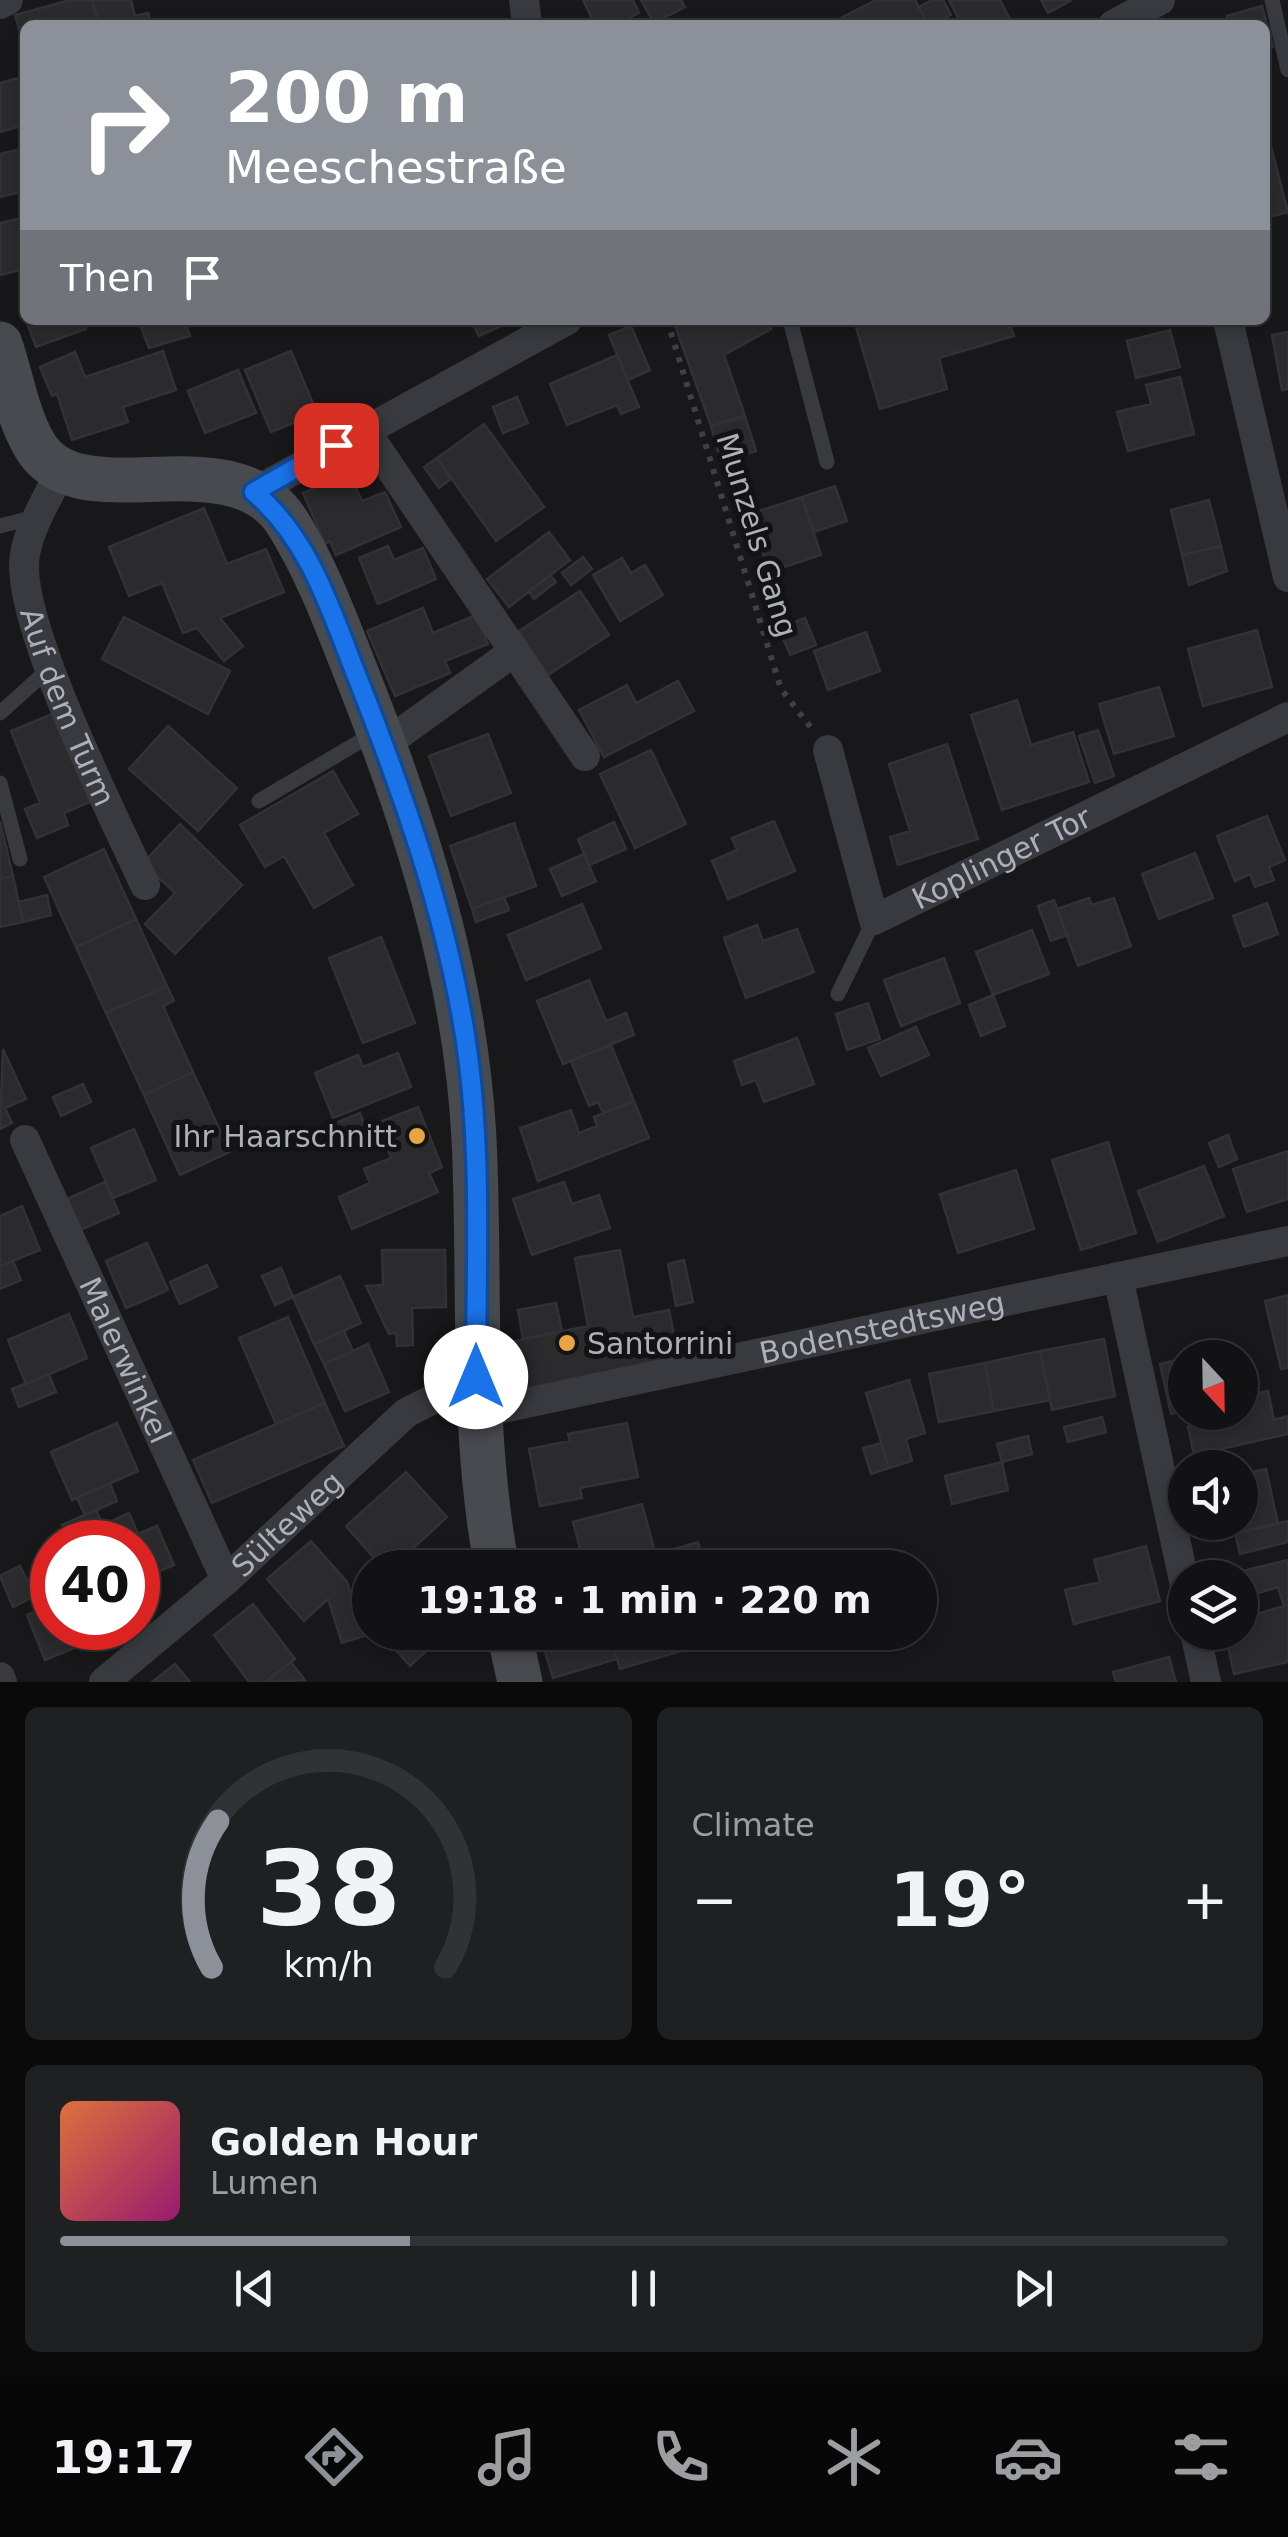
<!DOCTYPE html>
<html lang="en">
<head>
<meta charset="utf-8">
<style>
  :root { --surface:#121214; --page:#1f2022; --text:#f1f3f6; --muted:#9c9ea0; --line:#313234; --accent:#8c9099 }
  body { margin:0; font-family:"DejaVu Sans",sans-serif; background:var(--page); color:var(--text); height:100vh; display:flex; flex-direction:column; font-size:38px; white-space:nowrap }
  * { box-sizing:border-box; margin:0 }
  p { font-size:32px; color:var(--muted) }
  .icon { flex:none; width:55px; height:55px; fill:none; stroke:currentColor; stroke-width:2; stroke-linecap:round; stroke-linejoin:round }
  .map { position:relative; height:1682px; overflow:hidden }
  .side { display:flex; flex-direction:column; gap:25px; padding:25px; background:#0a0a0b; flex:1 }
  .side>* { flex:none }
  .guide { position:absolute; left:20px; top:20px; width:1250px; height:305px; border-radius:15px; box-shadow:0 5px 15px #0003,0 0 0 2px var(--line); background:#8c9099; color:#fff; overflow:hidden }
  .needle { width:65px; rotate:158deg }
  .buttons { position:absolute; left:1168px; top:1340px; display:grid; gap:20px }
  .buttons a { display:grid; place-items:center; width:90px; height:90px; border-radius:50%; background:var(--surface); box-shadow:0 5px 15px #0003,0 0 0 2px var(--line); font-size:50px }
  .speed { position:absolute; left:30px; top:1520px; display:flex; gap:20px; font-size:50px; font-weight:700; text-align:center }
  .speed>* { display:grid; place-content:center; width:130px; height:130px; border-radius:50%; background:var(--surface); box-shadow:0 5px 15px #0003,0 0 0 2px var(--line); line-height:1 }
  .speed .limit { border:15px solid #d22; background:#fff; color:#111 }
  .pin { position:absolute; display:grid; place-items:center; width:85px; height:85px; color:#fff; margin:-42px; border-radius:20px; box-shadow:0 5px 15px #0006 }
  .me { position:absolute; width:110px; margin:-55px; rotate:0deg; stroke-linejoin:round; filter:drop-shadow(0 0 8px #0008) }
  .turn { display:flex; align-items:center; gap:35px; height:210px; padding:0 40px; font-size:45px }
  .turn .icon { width:130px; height:130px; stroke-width:2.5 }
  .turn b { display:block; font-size:70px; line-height:85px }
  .then { display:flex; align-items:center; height:95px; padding:0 40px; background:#0003; gap:20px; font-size:38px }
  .big { font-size:75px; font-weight:700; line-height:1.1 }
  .side .widget { flex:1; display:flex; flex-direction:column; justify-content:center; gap:15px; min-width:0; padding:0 35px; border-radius:15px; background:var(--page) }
  .side .dial { align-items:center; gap:0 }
  .dial svg { height:260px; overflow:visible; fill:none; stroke:var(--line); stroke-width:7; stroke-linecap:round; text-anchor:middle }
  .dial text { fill:var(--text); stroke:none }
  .song { display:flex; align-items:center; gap:30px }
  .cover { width:120px; height:120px; border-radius:15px; background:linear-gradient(135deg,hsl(20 70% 55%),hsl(320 70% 35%)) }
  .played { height:10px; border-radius:5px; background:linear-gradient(90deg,var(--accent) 30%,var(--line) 30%) }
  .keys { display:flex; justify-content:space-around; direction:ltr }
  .heat { display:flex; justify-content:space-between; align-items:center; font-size:55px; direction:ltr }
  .side .tiles { flex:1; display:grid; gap:25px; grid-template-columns:1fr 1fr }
  .widget:last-child { grid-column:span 2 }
  .trip { position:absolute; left:352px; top:1550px; width:585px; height:100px; border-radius:50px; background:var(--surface); box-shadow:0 5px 15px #0003,0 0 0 2px var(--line); font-weight:700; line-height:100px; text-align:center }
  .dock { display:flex; height:160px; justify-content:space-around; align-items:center; background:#070708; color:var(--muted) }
  .dock .icon { width:70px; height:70px }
  .dock .current { color:var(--accent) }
  .dock b { font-size:45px; color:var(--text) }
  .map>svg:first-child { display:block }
</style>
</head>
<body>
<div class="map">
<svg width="1288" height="1682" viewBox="0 0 1288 1682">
  <rect width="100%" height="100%" fill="#18181a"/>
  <path fill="#2b2b2e" stroke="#323236" stroke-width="2.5" fill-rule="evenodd" d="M 70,0 L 92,0 L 99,25 L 25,25 L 25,50 L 15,15 Z
    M 92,0 L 131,0 L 135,16 L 148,13 L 152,25 L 99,25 Z
    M 583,0 L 633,0 L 639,13 L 615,25 L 595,25 Z
    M 641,0 L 681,0 L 685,7 L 654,23 Z
    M 876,0 L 915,0 L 928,25 L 827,25 Z
    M 932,0 L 943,0 L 951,15 L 928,25 L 919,7 Z
    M 949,0 L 1000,0 L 1013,25 L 962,25 Z
    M 1041,0 L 1072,0 L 1048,13 Z
    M 1262,6 L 1273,47 L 1265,50 L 1265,25 L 1229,25 L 1227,16 Z
    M 25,76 L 25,125 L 0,132 L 0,83 Z
    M 1269,139 L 1288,212 L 1265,218 L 1265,140 Z
    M 25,148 L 25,191 L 0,197 L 0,154 Z
    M 25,217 L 25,269 L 0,275 L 0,223 Z
    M 26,320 L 83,320 L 86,329 L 36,347 Z
    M 138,320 L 184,320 L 190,336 L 149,348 Z
    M 471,320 L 514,320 L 479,336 Z
    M 673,320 L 766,320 L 771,329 L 724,355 L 745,416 L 711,426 Z
    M 854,320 L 1008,320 L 1014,336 L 939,358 L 947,389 L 880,409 Z
    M 631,326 L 650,370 L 628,380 L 609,335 Z
    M 1170,330 L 1180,367 L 1136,378 L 1127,341 Z
    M 1288,332 L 1288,389 L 1282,390 L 1272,335 Z
    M 163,351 L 176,390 L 123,407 L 128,422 L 72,440 L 57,394 L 52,396 L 40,367 L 75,352 L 85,377 Z
    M 291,351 L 317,413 L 271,432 L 245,370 Z
    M 617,355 L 639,407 L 621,414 L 617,405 L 567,425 L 550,384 Z
    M 238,370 L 256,413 L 205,433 L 188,391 Z
    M 1180,377 L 1194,434 L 1128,451 L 1117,412 L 1151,404 L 1146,385 Z
    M 517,397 L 528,423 L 503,433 L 493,407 Z
    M 745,416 L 756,451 L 721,462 L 711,426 Z
    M 484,424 L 544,507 L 496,541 L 437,458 Z
    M 437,458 L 451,479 L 439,488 L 424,467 Z
    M 349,473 L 362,501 L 385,492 L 401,527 L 336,555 L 330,541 L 325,544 L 303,493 Z
    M 835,486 L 847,521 L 814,532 L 802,497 Z
    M 802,497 L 821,555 L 769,572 L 750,514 Z
    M 1209,500 L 1221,546 L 1182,555 L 1171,510 Z
    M 204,508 L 227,564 L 266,549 L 284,592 L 220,618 L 243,646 L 224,661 L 197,628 L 183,633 L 162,583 L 129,596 L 109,547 Z
    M 549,532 L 570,560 L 509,607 L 487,579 Z
    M 388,546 L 394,560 L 423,548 L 436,579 L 378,604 L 359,558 Z
    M 1221,546 L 1227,571 L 1189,585 L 1182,555 Z
    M 583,557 L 592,569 L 571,585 L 562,573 Z
    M 622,558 L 631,573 L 645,565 L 663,595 L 620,621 L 593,575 Z
    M 550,575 L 556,582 L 534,599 L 529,591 Z
    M 580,591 L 609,635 L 548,675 L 519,631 Z
    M 423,608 L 433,633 L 476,615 L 488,644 L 445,661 L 450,673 L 395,696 L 367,631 Z
    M 124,617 L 230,671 L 208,714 L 102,659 Z
    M 805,618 L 816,645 L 790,655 L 779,629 Z
    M 1257,630 L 1272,687 L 1203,706 L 1188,649 Z
    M 866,632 L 880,671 L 828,690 L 814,651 Z
    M 678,681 L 694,711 L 604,757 L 579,710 L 627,685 L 636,703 Z
    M 1159,687 L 1174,736 L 1114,754 L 1099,704 Z
    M 1017,700 L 1031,745 L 1073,732 L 1089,782 L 1002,810 L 971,715 Z
    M 55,713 L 92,801 L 64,813 L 68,825 L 37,838 L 25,809 L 40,803 L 11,731 Z
    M 168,726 L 237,788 L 198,831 L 129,769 Z
    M 1098,730 L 1114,776 L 1095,783 L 1079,736 Z
    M 488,734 L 511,793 L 451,816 L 429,756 Z
    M 947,744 L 978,839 L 898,865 L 890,837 L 910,831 L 889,764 Z
    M 651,750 L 686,824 L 635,848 L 600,774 Z
    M 333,771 L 358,814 L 324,833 L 353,885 L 314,908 L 284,856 L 265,867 L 240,825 Z
    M 1267,816 L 1285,860 L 1269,867 L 1274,880 L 1255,887 L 1250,874 L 1235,881 L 1217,836 Z
    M 0,821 L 13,876 L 0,879 Z
    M 774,821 L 795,871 L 728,899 L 712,861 L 737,850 L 732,838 Z
    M 614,822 L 626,849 L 589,865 L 578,839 Z
    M 514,823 L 536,886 L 472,909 L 450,846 Z
    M 180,824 L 242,885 L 175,954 L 145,924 L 175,893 L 143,863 Z
    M 104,849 L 136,919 L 76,947 L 44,877 Z
    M 1195,853 L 1213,898 L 1159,919 L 1142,874 Z
    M 584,854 L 596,881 L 562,896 L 550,869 Z
    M 13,876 L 23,922 L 0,927 L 0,879 Z
    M 47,895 L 51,915 L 23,922 L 19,902 Z
    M 504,897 L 509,910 L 476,922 L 472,909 Z
    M 1089,898 L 1092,905 L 1114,898 L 1131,946 L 1078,966 L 1057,909 Z
    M 1054,900 L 1067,935 L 1051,941 L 1038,906 Z
    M 1267,903 L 1278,934 L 1244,947 L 1233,916 Z
    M 582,904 L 601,948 L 526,980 L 508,935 Z
    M 136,919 L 167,986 L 106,1013 L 76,947 Z
    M 757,925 L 763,941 L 797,929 L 814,972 L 746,998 L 724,938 Z
    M 1032,930 L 1049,974 L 993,995 L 976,952 Z
    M 381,937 L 415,1023 L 363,1043 L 329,958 Z
    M 944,958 L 960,1003 L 901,1026 L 884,980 Z
    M 589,980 L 606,1021 L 626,1013 L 634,1035 L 563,1064 L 537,1001 Z
    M 167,986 L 174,1001 L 163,1006 L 193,1072 L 144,1095 L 106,1013 Z
    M 993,995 L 1005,1026 L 981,1036 L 969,1005 Z
    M 868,1003 L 880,1039 L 847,1050 L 836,1014 Z
    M 916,1027 L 929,1055 L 881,1076 L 868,1048 Z
    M 797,1038 L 814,1084 L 764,1102 L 756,1080 L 742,1085 L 734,1061 Z
    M 611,1045 L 634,1101 L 603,1113 L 598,1102 L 589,1106 L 571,1061 Z
    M 3,1049 L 26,1099 L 5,1108 L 12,1123 L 0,1129 Z
    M 398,1053 L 411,1087 L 333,1118 L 315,1073 L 358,1055 L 363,1067 Z
    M 193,1072 L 230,1152 L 180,1175 L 144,1095 Z
    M 83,1084 L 91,1102 L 61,1116 L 53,1097 Z
    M 634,1101 L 649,1138 L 538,1181 L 520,1128 L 571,1110 L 579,1133 L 597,1126 L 594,1117 Z
    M 418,1107 L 442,1167 L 429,1173 L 438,1192 L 352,1229 L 339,1197 L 370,1183 L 364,1169 L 391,1158 L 377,1123 Z
    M 360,1113 L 367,1131 L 338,1142 L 331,1125 Z
    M 134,1129 L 156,1180 L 113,1198 L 91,1148 Z
    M 1228,1135 L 1237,1159 L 1219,1167 L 1209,1143 Z
    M 1108,1142 L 1136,1233 L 1081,1250 L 1052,1160 Z
    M 1288,1151 L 1288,1199 L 1247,1212 L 1233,1169 Z
    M 1204,1166 L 1224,1216 L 1158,1242 L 1138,1191 Z
    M 1016,1170 L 1034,1229 L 958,1253 L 940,1194 Z
    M 105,1182 L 119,1213 L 80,1230 L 67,1199 Z
    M 564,1182 L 572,1204 L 599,1195 L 610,1228 L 532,1255 L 513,1199 Z
    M 22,1206 L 40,1250 L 0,1266 L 0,1216 Z
    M 147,1243 L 168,1290 L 126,1308 L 106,1261 Z
    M 382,1250 L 445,1250 L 446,1307 L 412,1308 L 413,1345 L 397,1346 L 396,1333 L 389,1334 L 366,1286 L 383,1285 Z
    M 620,1250 L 633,1317 L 669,1310 L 679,1360 L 521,1391 L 511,1342 L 588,1326 L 575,1258 Z
    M 684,1260 L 693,1302 L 676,1306 L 668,1264 Z
    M 13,1261 L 21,1280 L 0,1289 L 0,1266 Z
    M 207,1265 L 217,1287 L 180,1304 L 170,1282 Z
    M 281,1268 L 293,1297 L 275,1305 L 262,1276 Z
    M 340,1276 L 361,1323 L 314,1344 L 293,1297 Z
    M 1288,1295 L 1288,1368 L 1281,1369 L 1265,1301 Z
    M 556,1303 L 562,1331 L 523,1339 L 518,1310 Z
    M 69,1314 L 87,1358 L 26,1384 L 8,1340 Z
    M 288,1317 L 325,1403 L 276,1424 L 239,1338 Z
    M 344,1331 L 353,1351 L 324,1364 L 314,1344 Z
    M 1104,1339 L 1115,1396 L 1052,1410 L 1040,1351 Z
    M 368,1344 L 389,1392 L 345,1411 L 324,1364 Z
    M 1231,1348 L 1233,1358 L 1189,1358 Z
    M 1040,1351 L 1050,1400 L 994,1411 L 985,1363 Z
    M 1185,1358 L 1185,1410 L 1171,1414 L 1160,1364 Z
    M 985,1363 L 994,1411 L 939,1422 L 929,1374 Z
    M 49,1374 L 56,1392 L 19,1407 L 12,1389 Z
    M 909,1380 L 925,1433 L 906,1439 L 912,1461 L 889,1468 L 866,1393 Z
    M 1268,1391 L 1274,1420 L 1288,1416 L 1288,1434 L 1194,1455 L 1188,1427 L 1247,1414 L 1243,1397 Z
    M 325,1403 L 344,1446 L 212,1503 L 193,1460 Z
    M 1102,1417 L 1106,1432 L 1068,1442 L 1064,1427 Z
    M 117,1423 L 138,1471 L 72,1500 L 51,1452 Z
    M 627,1423 L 638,1477 L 580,1488 L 582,1498 L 540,1506 L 529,1449 L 570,1441 L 568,1434 Z
    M 1028,1436 L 1032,1454 L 1002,1462 L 997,1444 Z
    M 881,1443 L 889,1468 L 871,1474 L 863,1448 Z
    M 1002,1462 L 1008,1490 L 952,1504 L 945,1476 Z
    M 1266,1469 L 1278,1524 L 1206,1540 L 1202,1522 L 1240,1522 L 1240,1475 Z
    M 406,1472 L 447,1517 L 392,1568 L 383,1568 L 346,1526 Z
    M 110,1483 L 117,1501 L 85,1515 L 77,1498 Z
    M 642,1504 L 655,1552 L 585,1568 L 573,1522 Z
    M 96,1510 L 103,1525 L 69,1540 L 62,1525 Z
    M 129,1513 L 138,1534 L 157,1526 L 174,1565 L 138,1580 L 138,1542 L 84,1542 L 81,1535 Z
    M 1288,1521 L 1288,1542 L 1240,1554 L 1235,1533 Z
    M 311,1541 L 347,1582 L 364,1636 L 342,1643 L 328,1599 L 304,1621 L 267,1579 Z
    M 698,1542 L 704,1563 L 641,1568 L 638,1560 Z
    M 1146,1546 L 1160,1601 L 1074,1624 L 1065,1590 L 1100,1582 L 1094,1560 Z
    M 1288,1560 L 1288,1662 L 1234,1674 L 1225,1632 L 1240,1632 L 1240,1578 L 1214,1578 ZM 1278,1587 L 1284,1606 L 1257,1614 L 1252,1595 Z
    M 20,1566 L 35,1596 L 13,1607 L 0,1576 Z
    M 253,1604 L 295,1659 L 265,1682 L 249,1682 L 214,1635 Z
    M 52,1605 L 52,1628 L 94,1628 L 98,1638 L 45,1660 L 27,1615 Z
    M 380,1632 L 447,1632 L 410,1666 Z
    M 539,1632 L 609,1632 L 617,1659 L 553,1678 Z
    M 698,1632 L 702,1645 L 620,1669 L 610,1634 Z
    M 1169,1657 L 1176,1682 L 1116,1682 L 1113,1672 Z
    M 291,1662 L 305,1680 L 265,1682 Z
    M 175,1664 L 190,1682 L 152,1682 Z"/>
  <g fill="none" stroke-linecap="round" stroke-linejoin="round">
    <path stroke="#3f4146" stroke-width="6" stroke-dasharray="5 8" stroke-linecap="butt" d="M 667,320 L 781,689 L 812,729"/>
    <path stroke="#393a3f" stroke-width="15" d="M 1272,0 L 1288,70
      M 790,320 L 827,462
      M 0,526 L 35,517
      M 0,713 L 50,668
      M 0,783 L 20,859
      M 259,801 L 376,732
      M 838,994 L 874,920"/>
    <g stroke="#393a3f" stroke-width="30">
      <path d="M 524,0 L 527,25"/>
      <path d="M 0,4 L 8,0"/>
      <path d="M 1113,25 L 1160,0"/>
      <path d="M 1228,320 L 1288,577"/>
      <path d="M 364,429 L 585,756"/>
      <path id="s1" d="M 61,470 C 49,496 30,525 25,554 C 13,618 115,819 145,885"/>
      <path d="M 254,492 L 567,320"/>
      <path d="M 384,745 L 512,653"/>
      <path id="s2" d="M 828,750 L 874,920 L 1288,717"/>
      <path id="s3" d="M 25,1140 L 226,1580"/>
      <path d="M 1118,1277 L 1185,1585"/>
      <path id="s4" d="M 479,1413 L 1288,1241"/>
      <path d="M 1195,1632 L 1206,1682"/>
      <path d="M 0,1677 L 2,1682"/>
      <path id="s5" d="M 104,1682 L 226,1580 L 406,1413 L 476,1377"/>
    </g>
    <path stroke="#474a4f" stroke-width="45" d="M 0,344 C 11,376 17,415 34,444 C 77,523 230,433 287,522 C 318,571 338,627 359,680 C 417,827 466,980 474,1139 C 481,1282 470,1425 497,1568
      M 509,1632 L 520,1682"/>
  </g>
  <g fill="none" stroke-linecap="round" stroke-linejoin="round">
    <g stroke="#114b97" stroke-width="25">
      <path id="route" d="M 336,445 L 254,492 C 309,539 330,608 356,674 C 401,788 444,908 464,1029 C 483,1143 476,1262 476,1377"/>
    </g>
    <use href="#route" stroke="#1a73e8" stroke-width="18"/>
  </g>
  <g fill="#e7a543" stroke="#131315" stroke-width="4">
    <circle cx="417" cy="1136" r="10"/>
    <circle cx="567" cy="1343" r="10"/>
  </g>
  <g text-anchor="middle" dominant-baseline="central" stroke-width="10" stroke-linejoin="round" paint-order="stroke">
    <g font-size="30" fill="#abb0b9" stroke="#131315">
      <text transform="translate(757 535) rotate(73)">Munzels Gang</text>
      <text stroke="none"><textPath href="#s1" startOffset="252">Auf dem Turm</textPath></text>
      <text stroke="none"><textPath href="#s2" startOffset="318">Koplinger Tor</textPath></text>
      <text stroke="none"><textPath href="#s4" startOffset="412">Bodenstedtsweg</textPath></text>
      <text stroke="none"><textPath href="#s3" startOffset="242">Malerwinkel</textPath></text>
      <text stroke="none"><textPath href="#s5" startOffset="242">Sülteweg</textPath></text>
    </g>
    <g font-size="30" fill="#abb0b9" stroke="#131315" text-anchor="end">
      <text x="397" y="1136">Ihr Haarschnitt</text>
      <text x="587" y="1343" text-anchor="start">Santorrini</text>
    </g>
  </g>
</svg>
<div class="buttons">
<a><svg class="needle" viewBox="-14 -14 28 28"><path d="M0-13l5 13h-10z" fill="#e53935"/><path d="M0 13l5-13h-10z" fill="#9c9ea0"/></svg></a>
<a><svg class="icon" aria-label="sound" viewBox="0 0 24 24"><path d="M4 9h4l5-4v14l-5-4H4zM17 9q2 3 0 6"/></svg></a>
<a><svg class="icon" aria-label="layers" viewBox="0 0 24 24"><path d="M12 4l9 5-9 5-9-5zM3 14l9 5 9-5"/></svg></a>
</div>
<div class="speed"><div class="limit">40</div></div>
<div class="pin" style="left:336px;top:445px;background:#d93025"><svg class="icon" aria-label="arrive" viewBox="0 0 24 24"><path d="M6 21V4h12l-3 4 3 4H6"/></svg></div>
<svg class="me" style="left:476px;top:1377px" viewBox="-20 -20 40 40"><circle r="19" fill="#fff"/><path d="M0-13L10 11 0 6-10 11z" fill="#1a73e8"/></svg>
<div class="trip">19:18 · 1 min · 220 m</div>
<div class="guide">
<div class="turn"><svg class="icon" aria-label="right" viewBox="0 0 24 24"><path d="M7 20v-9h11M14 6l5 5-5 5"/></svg><div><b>200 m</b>Meeschestraße</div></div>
<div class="then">Then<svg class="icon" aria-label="arrive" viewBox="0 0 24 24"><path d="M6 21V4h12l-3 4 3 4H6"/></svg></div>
</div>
</div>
<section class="side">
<div class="tiles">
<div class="widget dial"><svg viewBox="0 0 100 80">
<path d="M14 69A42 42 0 1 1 86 69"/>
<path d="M14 69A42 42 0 0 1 16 24" stroke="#8c9099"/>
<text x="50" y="56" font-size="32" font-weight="700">38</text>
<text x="50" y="72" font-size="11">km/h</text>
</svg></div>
<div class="widget"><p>Climate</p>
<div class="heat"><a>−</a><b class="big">19°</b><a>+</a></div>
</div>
<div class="widget">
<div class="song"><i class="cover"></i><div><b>Golden Hour</b><p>Lumen</p></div></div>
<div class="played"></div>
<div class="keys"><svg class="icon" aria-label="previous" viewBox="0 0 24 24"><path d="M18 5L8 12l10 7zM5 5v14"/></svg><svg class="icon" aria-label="pause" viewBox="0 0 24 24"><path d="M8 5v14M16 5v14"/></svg><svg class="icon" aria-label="next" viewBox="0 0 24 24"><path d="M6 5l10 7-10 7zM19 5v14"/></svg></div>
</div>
</div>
</section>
<nav class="dock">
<b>19:17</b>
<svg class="icon current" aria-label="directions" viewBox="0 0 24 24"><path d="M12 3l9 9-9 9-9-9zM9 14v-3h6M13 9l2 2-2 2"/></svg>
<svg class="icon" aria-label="music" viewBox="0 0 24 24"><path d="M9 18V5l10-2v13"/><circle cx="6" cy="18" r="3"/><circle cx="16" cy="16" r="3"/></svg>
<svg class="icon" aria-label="phone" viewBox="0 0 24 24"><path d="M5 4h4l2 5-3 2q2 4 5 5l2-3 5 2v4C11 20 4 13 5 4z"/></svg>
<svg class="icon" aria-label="climate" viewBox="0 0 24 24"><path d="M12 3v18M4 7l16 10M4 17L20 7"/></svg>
<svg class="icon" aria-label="car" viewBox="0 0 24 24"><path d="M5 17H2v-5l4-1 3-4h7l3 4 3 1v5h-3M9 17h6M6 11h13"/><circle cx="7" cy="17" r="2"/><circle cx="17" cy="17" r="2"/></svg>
<svg class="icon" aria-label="filters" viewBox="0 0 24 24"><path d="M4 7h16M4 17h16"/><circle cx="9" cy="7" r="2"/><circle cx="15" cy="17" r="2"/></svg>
</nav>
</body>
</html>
